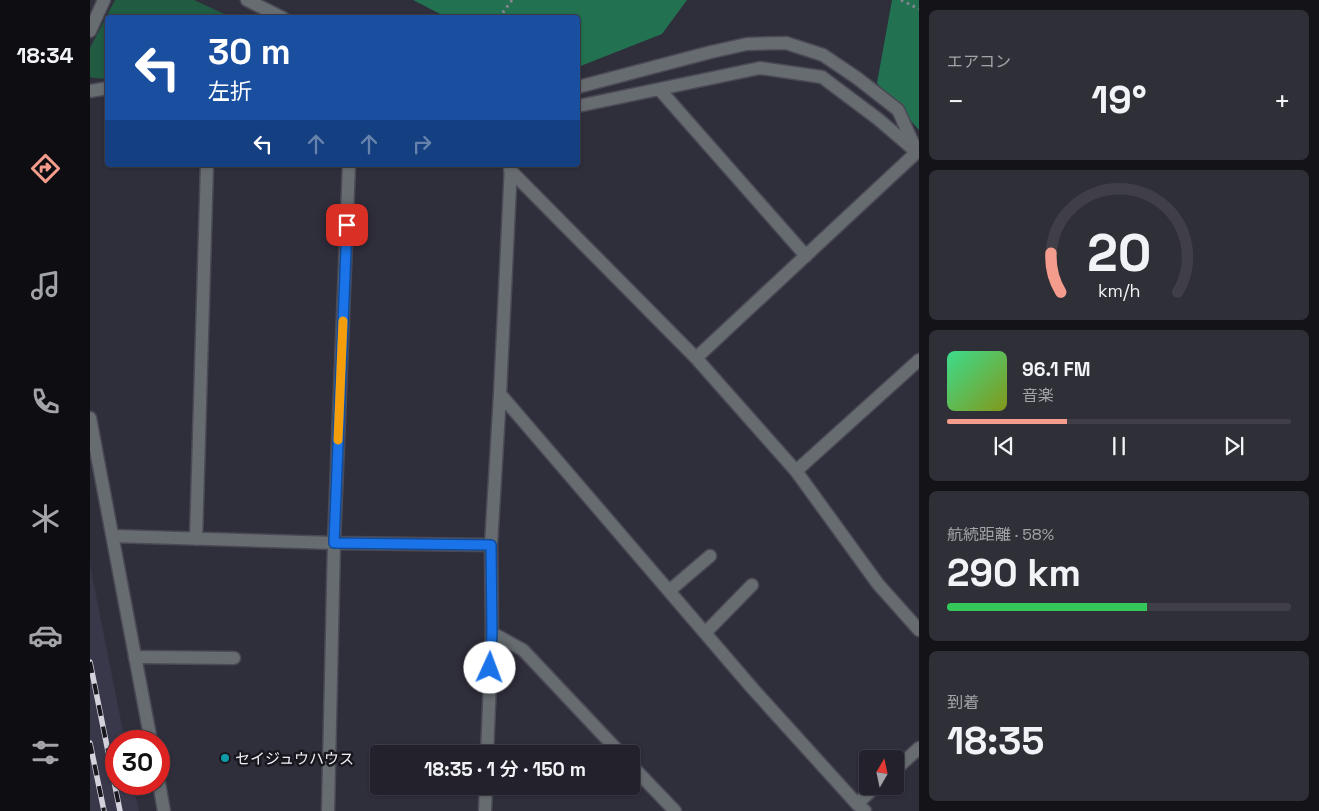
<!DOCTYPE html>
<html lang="ja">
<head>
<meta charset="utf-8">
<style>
  :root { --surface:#23222c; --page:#2f2f38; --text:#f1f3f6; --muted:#a3a4a9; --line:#403f48; --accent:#f49d8c }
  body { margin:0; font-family:"Space Grotesk","Noto Sans JP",sans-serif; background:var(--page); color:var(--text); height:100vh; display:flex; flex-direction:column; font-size:19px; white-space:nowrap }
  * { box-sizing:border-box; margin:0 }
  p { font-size:16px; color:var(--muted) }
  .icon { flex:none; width:28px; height:28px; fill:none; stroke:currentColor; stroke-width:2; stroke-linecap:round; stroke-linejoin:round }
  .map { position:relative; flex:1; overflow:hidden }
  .details { display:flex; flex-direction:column; gap:10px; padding:10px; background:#131318; width:400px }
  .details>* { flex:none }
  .banner { position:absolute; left:15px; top:15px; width:475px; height:152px; border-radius:5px; box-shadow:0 1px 4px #0004,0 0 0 1px var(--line); background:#1a4fa0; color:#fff; overflow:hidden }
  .needle { width:32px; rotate:9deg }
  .fabs { position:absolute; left:769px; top:750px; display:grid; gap:10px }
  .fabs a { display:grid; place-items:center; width:45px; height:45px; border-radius:5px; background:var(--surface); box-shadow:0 1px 4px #0004,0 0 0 1px var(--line); font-size:25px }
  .speed { position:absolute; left:15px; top:730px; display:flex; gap:10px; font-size:25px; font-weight:700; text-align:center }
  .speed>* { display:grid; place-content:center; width:65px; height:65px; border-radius:50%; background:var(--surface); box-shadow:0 1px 4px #0004,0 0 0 1px var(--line); line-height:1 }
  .speed .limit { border:8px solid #d22; background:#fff; color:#111 }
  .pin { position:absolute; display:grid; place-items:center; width:42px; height:42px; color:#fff; margin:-21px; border-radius:10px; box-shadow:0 2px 8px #0006 }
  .me { position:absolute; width:55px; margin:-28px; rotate:2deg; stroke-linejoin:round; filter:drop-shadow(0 0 4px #0008) }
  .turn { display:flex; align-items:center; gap:18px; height:105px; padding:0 20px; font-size:22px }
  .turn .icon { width:65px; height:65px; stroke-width:2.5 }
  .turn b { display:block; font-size:35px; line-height:42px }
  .lanes { display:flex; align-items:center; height:48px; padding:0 20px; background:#0003; justify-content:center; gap:25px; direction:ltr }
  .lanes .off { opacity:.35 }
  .big { font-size:38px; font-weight:600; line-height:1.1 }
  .details .card { flex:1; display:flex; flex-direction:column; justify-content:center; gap:8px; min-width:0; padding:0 18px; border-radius:8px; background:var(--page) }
  .details .dial { align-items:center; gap:0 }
  .dial svg { height:130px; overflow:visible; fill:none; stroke:var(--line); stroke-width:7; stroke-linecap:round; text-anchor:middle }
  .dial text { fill:var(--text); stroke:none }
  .song { display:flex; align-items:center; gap:15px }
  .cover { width:60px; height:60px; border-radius:8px; background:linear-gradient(135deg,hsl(150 70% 55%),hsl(70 70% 35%)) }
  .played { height:5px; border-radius:2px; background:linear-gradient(90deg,var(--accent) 35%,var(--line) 35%) }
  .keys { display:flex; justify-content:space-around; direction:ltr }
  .heat { display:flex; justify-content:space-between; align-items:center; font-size:28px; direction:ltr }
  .charge { height:8px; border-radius:4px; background:linear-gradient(90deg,#34c759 58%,var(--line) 0) }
  .trip { position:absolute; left:280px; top:745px; width:270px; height:50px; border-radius:5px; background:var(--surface); box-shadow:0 1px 4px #0004,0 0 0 1px var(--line); font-weight:600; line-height:50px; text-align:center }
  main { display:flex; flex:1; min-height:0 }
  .tab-bar { display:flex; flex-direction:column; width:90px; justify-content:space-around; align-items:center; background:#0e0e12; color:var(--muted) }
  .tab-bar .icon { width:35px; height:35px }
  .tab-bar .current { color:var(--accent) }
  .tab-bar b { font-size:22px; color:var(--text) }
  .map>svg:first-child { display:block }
</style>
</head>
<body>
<main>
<nav class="tab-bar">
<b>18:34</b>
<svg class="icon current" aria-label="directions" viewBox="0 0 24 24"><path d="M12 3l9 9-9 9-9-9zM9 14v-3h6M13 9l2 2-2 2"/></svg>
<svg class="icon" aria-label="music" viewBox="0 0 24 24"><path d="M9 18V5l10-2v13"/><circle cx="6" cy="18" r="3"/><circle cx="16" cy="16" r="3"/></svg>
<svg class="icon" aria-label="phone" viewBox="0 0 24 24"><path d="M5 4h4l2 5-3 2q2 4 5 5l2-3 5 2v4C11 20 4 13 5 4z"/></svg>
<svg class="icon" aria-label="climate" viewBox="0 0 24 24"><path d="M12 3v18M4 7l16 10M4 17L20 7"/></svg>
<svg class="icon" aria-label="car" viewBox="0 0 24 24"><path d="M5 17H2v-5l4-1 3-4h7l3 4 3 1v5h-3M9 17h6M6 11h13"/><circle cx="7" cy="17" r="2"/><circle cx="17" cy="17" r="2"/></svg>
<svg class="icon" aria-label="filters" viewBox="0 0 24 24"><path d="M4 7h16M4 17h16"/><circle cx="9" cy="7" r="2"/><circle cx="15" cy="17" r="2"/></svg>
</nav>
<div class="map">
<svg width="829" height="811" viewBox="0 0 829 811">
  <rect width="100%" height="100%" fill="#2f2e3b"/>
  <path fill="#39374a" d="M 0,565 L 35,741 L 26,741 L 26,784 L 43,784 L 49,811 L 0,811 Z"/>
  <path fill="#215b42" d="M 25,0 L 104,0 L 141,17 L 18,18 L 17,79 L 4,78 L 0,77 L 0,48 Z"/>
  <path fill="#227151" d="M 323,0 L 597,0 L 572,34 L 488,67 L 488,18 L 356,17 Z
    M 802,0 L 829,0 L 829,130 L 787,83 Z"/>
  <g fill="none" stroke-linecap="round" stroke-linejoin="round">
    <g stroke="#4a4955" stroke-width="15">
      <path id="lane" d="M 45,657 L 144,658"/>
    </g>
    <g stroke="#4a4955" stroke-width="15">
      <path id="street" d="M 157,0 L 193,18
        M 0,31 L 14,0
        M 488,87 L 621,52 L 657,44 L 696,43 L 733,55 L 767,78 L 808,110 L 827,152 L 606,358
        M 570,90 L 716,256
        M 0,91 L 18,88
        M 488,106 L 670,68 L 732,77 L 788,119 L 823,149
        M 420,170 L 606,358 L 706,471 L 788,584 L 829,630
        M 410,394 L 663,689 L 767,804 L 775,811
        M 0,418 L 61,741
        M 706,471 L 829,360
        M 23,536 L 244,543 L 401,545
        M 106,539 L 117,165
        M 579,591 L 620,556
        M 402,633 L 433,650 L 531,754
        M 615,633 L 662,585
        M 397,754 L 402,633 L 401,545 L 410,394 L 421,165
        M 541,765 L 585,811
        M 805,770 L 829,748
        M 69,783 L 74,811
        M 767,804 L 786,786
        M 238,811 L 244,543 L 259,165
        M 395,811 L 396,786"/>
    </g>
    <path stroke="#868590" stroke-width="3" stroke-dasharray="2.5 4" stroke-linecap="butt" d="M 811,0 L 829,9
      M 409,18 L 422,0"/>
    <use href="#lane" stroke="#666c70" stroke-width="12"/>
    <use href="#street" stroke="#666c70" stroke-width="12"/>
    <g stroke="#d3d2dc" stroke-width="5.5">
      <path id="rail" d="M 0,662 L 30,811
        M 0,743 L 14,811"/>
    </g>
    <use href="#rail" stroke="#18171d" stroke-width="4" stroke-dasharray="11" stroke-linecap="butt"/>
  </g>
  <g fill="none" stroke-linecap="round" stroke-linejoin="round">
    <g stroke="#114b97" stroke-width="12">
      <path id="route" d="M 257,225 L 244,543 L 401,545 L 402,633 L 400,668"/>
    </g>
    <use href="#route" stroke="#1a73e8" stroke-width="9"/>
    <path stroke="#f59e0b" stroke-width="9" d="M 248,440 L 253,321"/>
  </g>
  <circle fill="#0f9aa8" stroke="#18171d" stroke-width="2" cx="135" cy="758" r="5"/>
  <g text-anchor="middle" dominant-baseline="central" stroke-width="5" stroke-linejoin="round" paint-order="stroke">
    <g font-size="15" fill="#efeef7" stroke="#18171d" text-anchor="start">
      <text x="145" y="758">セイジュウハウス</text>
    </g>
  </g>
</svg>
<div class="fabs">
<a><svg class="needle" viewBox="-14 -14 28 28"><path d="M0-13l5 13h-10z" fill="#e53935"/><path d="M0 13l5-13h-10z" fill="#a3a4a9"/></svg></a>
</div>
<div class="speed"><div class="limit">30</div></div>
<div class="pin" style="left:257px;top:225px;background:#d93025"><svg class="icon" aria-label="arrive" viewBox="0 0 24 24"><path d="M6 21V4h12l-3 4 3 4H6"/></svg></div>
<svg class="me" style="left:400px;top:668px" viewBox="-20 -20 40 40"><circle r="19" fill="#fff"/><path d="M0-13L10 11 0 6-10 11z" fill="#1a73e8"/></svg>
<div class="trip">18:35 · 1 分 · 150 m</div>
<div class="banner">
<div class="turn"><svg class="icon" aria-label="left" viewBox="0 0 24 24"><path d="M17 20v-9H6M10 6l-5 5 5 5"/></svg><div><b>30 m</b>左折</div></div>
<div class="lanes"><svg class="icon" aria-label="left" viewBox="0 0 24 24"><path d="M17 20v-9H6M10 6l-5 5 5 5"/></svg><svg class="icon off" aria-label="ahead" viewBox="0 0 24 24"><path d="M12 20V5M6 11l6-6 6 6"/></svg><svg class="icon off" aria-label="ahead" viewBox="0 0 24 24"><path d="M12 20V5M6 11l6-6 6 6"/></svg><svg class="icon off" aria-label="right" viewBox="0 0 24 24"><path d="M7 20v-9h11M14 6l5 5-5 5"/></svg></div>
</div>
</div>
<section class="details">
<div class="card"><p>エアコン</p>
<div class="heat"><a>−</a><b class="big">19°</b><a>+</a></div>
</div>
<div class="card dial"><svg viewBox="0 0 100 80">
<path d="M14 69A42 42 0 1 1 86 69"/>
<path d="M14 69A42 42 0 0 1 8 45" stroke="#f49d8c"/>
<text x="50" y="56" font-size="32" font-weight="700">20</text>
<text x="50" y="72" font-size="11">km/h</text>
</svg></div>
<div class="card">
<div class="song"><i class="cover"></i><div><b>96.1 FM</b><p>音楽</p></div></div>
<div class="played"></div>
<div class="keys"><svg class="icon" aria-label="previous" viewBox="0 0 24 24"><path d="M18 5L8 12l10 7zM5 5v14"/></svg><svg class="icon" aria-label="pause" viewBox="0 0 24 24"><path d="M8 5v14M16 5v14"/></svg><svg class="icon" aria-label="next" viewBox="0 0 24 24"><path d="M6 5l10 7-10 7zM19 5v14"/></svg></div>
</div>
<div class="card"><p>航続距離 · 58%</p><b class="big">290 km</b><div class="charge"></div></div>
<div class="card"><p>到着</p><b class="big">18:35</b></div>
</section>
</main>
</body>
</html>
